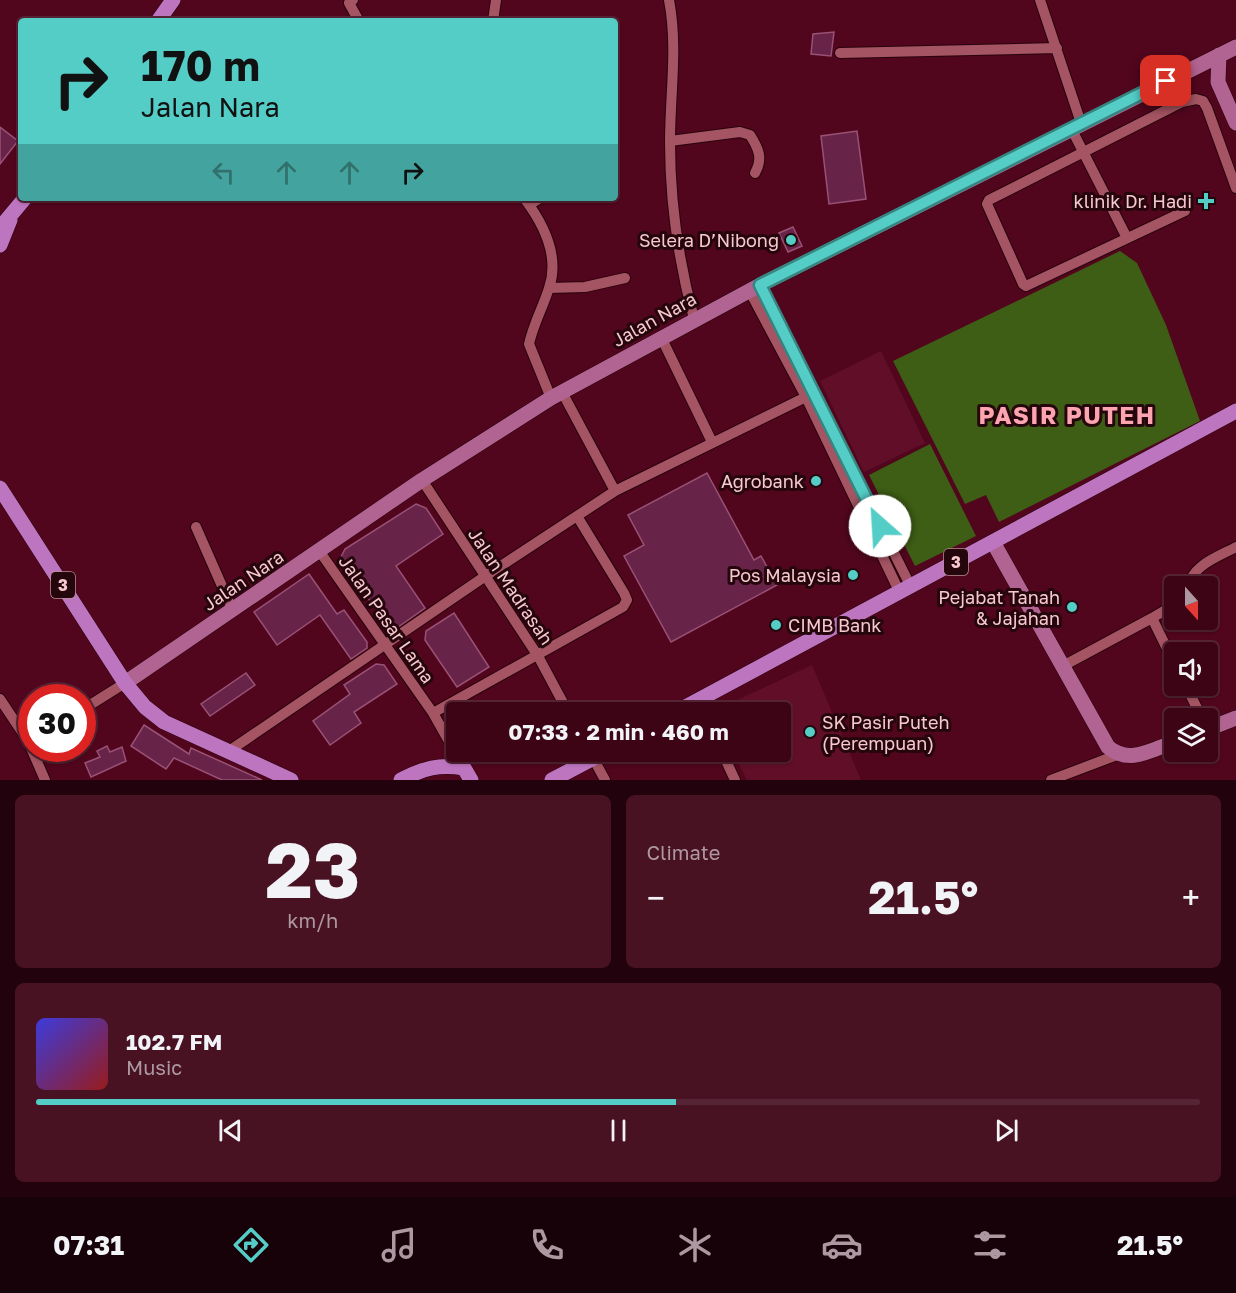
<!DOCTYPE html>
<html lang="en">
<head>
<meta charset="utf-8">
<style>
  :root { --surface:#3d0416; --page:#481223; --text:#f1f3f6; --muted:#ad98a1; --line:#562535; --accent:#54cdc7 }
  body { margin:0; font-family:"Golos Text",sans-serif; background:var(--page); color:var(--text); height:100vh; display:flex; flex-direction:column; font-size:22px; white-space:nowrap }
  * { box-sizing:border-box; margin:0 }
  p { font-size:20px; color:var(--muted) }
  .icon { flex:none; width:33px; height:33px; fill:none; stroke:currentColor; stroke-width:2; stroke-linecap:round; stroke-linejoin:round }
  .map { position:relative; height:780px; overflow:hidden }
  .panel { display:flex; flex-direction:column; gap:15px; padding:15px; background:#22020c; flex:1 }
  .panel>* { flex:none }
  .guide { position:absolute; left:18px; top:18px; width:600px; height:183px; border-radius:6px; box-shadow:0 2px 4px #0004,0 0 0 2px var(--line); background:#54cdc7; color:#111; overflow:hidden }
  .needle { width:39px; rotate:159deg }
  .controls { position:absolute; left:1164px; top:576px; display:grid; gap:12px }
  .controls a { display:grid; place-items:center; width:54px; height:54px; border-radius:6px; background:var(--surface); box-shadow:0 2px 4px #0004,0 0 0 2px var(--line); font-size:30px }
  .speed { position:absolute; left:18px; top:684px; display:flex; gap:12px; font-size:30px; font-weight:700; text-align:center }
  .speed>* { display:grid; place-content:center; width:78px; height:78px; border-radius:50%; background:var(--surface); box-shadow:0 2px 4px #0004,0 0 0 2px var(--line); line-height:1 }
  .speed .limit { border:9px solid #d22; background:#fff; color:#111 }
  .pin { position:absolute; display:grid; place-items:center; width:51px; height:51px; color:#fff; margin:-26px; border-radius:12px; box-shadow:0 3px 9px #0006 }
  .me { position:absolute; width:66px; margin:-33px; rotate:334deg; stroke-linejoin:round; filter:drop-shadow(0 0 4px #0008) }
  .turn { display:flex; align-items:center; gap:21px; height:126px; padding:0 24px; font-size:27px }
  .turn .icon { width:78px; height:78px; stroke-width:2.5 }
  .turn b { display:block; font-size:42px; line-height:51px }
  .lanes { display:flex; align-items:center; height:57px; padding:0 24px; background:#0003; justify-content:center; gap:30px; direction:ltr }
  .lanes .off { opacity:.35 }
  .big { font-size:45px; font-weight:700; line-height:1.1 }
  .panel .card { flex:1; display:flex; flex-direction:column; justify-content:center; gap:9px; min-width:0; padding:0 21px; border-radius:9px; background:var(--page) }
  .panel .dial { align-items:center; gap:0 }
  .dial b { font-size:78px; line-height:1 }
  .song { display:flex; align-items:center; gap:18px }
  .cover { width:72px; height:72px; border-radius:9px; background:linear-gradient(135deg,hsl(240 70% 55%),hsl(0 70% 35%)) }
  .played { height:6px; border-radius:3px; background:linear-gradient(90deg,var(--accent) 55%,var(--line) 55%) }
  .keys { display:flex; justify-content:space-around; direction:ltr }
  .heat { display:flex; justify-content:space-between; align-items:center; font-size:33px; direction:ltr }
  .panel .tiles { flex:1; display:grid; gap:15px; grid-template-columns:1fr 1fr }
  .card:last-child { grid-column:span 2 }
  .trip { position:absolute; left:446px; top:702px; width:345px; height:60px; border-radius:6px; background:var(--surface); box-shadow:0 2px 4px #0004,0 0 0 2px var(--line); font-weight:700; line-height:60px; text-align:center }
  .tab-bar { display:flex; height:96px; justify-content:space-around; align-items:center; background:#180209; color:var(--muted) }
  .tab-bar .icon { width:42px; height:42px }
  .tab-bar .selected { color:var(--accent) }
  .tab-bar b { font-size:27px; color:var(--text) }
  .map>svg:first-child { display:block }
</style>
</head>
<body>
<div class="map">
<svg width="1236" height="780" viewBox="0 0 1236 780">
  <rect width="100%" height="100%" fill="#51061d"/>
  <path fill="#610f29" d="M 881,351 L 925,443 L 864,472 L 820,381 Z
    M 812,665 L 861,780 L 747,780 L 733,752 L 780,752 L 780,712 L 714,711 Z"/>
  <path fill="#3e5e15" d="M 1120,251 L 1137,263 L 1166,325 L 1200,421 L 999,522 L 986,495 L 965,504 L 893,361 Z
    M 930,444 L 976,536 L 915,566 L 869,475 Z"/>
  <path fill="#672448" stroke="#995175" stroke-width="1.5" d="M 834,32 L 831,56 L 811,54 L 813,34 Z
    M 0,127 L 18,141 L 0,164 Z
    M 857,131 L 866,199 L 829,204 L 821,136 Z
    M 793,227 L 802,246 L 788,252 L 779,233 Z
    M 707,473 L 754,560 L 761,556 L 777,585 L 671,642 L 624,556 L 644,545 L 628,515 Z
    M 416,504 L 426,508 L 443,534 L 396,566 L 425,608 L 394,630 L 387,627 L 341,557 L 345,549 Z
    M 309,574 L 337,614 L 344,610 L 367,642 L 367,648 L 351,659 L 320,615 L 277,645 L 254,612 Z
    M 454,613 L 489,667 L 457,687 L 425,640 L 426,631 Z
    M 376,664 L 384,665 L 397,684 L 354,712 L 361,723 L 330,745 L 313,721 L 350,694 L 344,685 Z
    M 246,673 L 255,685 L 210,716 L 201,704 Z
    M 144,725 L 189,754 L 191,748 L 262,780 L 222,780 L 174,758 L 166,769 L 131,746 Z
    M 107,746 L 110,752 L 122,747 L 126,761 L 91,777 L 85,763 L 100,757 L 97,751 Z"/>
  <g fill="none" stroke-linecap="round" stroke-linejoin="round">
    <g stroke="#28030c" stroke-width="12">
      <path id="minor" d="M 353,0 L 349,3 L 359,21
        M 669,0 C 678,47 670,94 670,142 C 670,200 679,263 694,319
        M 1040,0 L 1081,123
        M 493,21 L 496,0
        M 840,53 L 1057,48
        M 1071,128 L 1127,238
        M 670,141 L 740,132 L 750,135 C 759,149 763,159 755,173
        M 524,198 C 543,223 560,256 549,288 C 543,307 533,325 529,344 L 551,398
        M 529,205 L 540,198
        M 1185,211 L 1026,286 L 1023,284 L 987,204 L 989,200 L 1182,102 L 1196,99 L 1203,101 L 1207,108 L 1236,188
        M 760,285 L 911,587
        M 549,288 L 585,287 L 625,278
        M 749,290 L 806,397 L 900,593
        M 661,337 L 712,442
        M 562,392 L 615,491
        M 422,480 L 538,656 L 568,712
        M 196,527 L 233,611
        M 320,552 L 433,713 L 464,768
        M 1190,586 C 1190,566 1220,556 1236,547
        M 1152,618 L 1174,605
        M 1061,667 L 1152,618 L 1174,663
        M 1186,686 L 1202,718
        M 0,699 L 28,741 L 45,780
        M 698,700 L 704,712
        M 82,710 L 125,683
        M 433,713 L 623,607 L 627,600 L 624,593 L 577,516
        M 229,751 L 484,577 L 615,491 L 806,397
        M 722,752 L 735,780
        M 593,758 L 605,780
        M 1051,780 L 1117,755"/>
    </g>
    <g stroke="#28030c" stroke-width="16">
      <path id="secondary" d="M 1219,55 L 1218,82 L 1236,123
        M 993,542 L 1108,747 C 1129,765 1151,750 1174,742
        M 125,683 L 422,480 L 551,398 L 760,285 L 1236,47
        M 1208,729 L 1236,718"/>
    </g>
    <g stroke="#28030c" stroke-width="16">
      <path id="primary" d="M 158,21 L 173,0
        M 0,228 L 25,198
        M 0,245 L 10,220
        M 0,488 L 125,683 L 145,707 L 164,722 L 291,780
        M 676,712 L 1236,411
        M 401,780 C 424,768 439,764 464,768 L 471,780
        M 552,780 L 605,752"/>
    </g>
    <use href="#minor" stroke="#a45462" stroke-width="10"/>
    <use href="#secondary" stroke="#b16491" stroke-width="15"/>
    <use href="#primary" stroke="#be75c0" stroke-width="15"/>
  </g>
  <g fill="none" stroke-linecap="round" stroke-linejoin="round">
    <g stroke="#378581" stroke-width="15">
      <path id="route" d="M 880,526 L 760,285 L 1166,81"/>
    </g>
    <use href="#route" stroke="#54cdc7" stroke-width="10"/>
  </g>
  <g fill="#54cdc7" stroke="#25060d" stroke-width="2">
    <path d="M1203 192h6v6h6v6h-6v6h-6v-6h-6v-6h6z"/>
    <circle cx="791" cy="240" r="6"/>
    <circle cx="816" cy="481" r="6"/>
    <circle cx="853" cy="575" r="6"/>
    <circle cx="1072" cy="607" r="6"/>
    <circle cx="776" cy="625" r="6"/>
    <circle cx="810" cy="732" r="6"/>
  </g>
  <g text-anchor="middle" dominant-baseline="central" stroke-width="6" stroke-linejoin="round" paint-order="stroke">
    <g fill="#25060d" stroke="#b88e94" stroke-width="1.5">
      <rect x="944" y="549" width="24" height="26" rx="4.5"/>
      <rect x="51" y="572" width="24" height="26" rx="4.5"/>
    </g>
    <g font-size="16" font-weight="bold" fill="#f7c9ce">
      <text x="956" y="562">3</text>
      <text x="63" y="585">3</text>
    </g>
    <g font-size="18" fill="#f7c9ce" stroke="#25060d" text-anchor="end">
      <text x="1192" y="201">klinik Dr. Hadi</text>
      <text x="779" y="240">Selera D’Nibong</text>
      <text x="804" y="481">Agrobank</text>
      <text x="841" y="575">Pos Malaysia</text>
      <text x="1060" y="597">Pejabat Tanah<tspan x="1060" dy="21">&amp; Jajahan</tspan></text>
      <text x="788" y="625" text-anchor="start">CIMB Bank</text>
      <text x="822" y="722" text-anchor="start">SK Pasir Puteh<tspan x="822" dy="21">(Perempuan)</tspan></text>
    </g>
    <g font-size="18" fill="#f7c9ce" stroke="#25060d">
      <text transform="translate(654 319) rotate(-29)">Jalan Nara</text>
      <text transform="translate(243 580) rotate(-34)">Jalan Nara</text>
      <text transform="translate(511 586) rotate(56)">Jalan Madrasah</text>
      <text transform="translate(387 619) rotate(55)">Jalan Pasar Lama</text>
    </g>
    <g font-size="24" font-weight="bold" letter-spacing="1.5" fill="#fca4b0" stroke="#25060d">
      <text x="1067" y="414">PASIR PUTEH</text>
    </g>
  </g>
</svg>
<div class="controls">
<a><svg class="needle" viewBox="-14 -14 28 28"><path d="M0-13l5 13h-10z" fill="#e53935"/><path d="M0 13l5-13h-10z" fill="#ad98a1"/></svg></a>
<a><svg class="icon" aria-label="sound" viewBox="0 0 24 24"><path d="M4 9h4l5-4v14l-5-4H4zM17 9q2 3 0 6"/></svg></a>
<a><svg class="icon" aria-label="layers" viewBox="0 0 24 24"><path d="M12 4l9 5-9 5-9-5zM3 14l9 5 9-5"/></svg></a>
</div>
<div class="speed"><div class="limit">30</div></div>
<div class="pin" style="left:1166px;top:81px;background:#d93025"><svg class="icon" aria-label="arrive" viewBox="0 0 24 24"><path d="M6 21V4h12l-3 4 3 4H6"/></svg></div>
<svg class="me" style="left:880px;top:526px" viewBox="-20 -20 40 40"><circle r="19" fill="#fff"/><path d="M0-13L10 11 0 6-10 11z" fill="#54cdc7"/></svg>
<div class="trip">07:33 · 2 min · 460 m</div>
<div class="guide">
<div class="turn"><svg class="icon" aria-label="right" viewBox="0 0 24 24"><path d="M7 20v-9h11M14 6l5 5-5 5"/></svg><div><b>170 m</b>Jalan Nara</div></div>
<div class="lanes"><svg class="icon off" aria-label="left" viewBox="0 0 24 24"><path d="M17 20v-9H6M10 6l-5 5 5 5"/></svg><svg class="icon off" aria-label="ahead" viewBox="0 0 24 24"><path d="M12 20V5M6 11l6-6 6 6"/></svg><svg class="icon off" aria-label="ahead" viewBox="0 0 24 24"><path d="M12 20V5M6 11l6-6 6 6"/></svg><svg class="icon" aria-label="right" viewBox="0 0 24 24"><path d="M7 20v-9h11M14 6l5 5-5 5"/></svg></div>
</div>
</div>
<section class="panel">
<div class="tiles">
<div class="card dial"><b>23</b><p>km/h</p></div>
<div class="card"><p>Climate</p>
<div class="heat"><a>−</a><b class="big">21.5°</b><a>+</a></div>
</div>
<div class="card">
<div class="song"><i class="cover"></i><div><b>102.7 FM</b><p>Music</p></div></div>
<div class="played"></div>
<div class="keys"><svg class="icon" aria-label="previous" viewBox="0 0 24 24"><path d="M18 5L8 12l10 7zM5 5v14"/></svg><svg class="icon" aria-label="pause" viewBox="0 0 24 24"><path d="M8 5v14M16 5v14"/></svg><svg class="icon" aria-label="next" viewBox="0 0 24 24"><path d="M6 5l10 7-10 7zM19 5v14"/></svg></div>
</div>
</div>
</section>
<nav class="tab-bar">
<b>07:31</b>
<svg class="icon selected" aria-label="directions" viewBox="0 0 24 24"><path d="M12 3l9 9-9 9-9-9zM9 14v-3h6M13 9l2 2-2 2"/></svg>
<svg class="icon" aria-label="music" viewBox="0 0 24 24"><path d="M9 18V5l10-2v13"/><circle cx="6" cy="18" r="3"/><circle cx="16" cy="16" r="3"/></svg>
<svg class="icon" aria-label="phone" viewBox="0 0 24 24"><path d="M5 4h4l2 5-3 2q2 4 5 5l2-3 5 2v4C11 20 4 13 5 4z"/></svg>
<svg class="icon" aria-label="climate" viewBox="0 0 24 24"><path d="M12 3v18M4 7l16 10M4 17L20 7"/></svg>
<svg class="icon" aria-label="car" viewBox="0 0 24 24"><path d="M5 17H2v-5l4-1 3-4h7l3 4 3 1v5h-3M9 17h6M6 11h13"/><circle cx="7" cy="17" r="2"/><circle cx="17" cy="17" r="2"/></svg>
<svg class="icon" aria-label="filters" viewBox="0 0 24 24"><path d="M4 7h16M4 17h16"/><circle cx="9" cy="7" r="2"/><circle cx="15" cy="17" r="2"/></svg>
<b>21.5°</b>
</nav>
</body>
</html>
